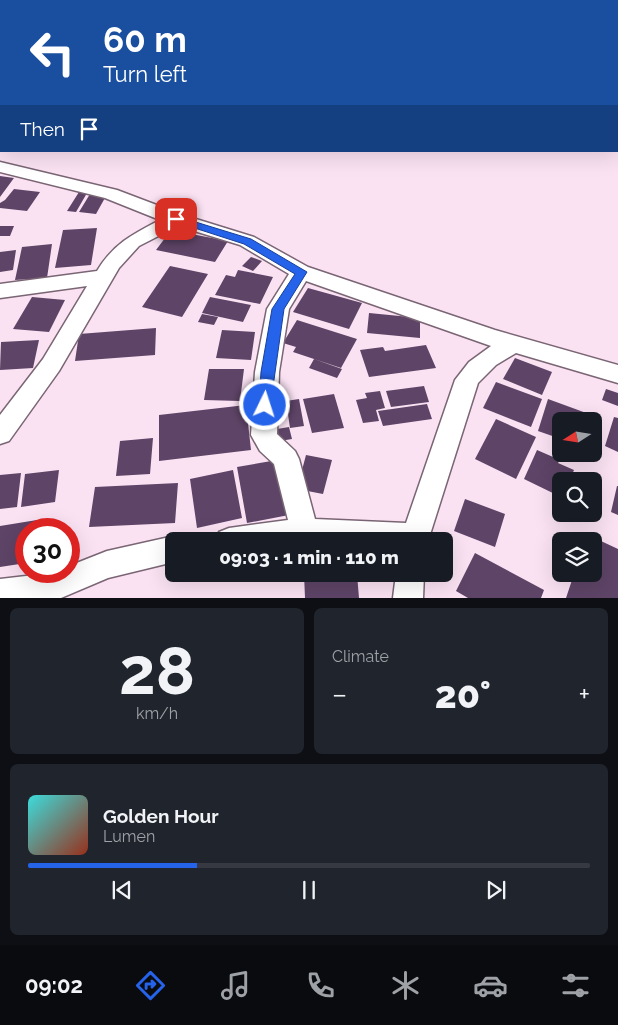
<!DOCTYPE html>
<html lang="en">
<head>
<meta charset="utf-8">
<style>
  :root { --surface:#171b24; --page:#20242c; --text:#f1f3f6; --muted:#9ea1a6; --line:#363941; --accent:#2563eb }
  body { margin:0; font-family:Raleway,sans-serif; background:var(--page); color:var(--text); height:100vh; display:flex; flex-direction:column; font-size:19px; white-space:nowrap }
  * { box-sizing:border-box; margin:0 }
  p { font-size:16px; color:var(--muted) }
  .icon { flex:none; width:28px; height:28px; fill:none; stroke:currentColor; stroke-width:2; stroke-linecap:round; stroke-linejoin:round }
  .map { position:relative; height:598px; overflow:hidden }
  .sheet { display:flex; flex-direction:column; gap:10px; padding:10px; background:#0d0f14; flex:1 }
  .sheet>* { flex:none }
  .banner { position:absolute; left:0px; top:0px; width:619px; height:152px; box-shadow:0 5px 20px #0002; background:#1a4fa0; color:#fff; overflow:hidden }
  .needle { width:32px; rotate:258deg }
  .controls { position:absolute; left:552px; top:412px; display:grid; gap:10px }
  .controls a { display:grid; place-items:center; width:50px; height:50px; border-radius:8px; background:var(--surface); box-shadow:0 5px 20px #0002; font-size:25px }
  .speed { position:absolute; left:15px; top:518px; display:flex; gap:10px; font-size:25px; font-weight:700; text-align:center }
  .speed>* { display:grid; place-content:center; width:65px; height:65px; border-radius:50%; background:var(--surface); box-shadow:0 5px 20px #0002; line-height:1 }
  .speed .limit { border:8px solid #d22; background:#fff; color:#111 }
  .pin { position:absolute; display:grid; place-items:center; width:42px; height:42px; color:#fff; margin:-21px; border-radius:10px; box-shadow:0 2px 8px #0006 }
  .me { position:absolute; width:55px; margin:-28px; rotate:4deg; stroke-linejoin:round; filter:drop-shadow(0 0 4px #0008) }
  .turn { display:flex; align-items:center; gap:18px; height:105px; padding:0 20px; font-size:22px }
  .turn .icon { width:65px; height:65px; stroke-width:2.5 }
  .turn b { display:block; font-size:35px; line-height:42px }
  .then { display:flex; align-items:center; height:48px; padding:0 20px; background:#0003; gap:10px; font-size:19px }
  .big { font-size:38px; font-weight:800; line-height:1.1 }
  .sheet .card { flex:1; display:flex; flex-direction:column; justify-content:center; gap:8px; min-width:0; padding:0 18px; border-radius:8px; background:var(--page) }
  .sheet .dial { align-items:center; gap:0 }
  .dial b { font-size:65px; line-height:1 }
  .song { display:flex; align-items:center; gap:15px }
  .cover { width:60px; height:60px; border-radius:8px; background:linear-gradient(135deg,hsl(180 70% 55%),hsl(10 70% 35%)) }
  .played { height:5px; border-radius:2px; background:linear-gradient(90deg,var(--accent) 30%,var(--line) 30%) }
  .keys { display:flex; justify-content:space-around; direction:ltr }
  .heat { display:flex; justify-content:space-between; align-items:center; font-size:28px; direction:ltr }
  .sheet .tiles { flex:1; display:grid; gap:10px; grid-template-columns:1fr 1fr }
  .card:last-child { grid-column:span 2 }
  .trip { position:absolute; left:165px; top:532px; width:288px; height:50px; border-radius:8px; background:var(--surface); box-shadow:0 5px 20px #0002; font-weight:800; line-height:50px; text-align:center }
  .tabs { display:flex; height:80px; justify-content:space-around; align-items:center; background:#090b0e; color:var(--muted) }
  .tabs .icon { width:35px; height:35px }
  .tabs .on { color:var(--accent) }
  .tabs b { font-size:22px; color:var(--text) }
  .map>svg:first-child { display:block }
</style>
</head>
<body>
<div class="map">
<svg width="618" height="598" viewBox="0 0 618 598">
  <rect width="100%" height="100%" fill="#fae2f3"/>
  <path fill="#5e4467" d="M 0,176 L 14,178 L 0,197 Z
    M 14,189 L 40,192 L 27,211 L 0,208 L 0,203 L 5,200 Z
    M 79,192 L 87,193 L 76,212 L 67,211 Z
    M 90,194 L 106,196 L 96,214 L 79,212 Z
    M 0,226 L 14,226 L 10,236 L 0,236 Z
    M 97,228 L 91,265 L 55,268 L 63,230 Z
    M 165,229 L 228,241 L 215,262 L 156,250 L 165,238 L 160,236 Z
    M 52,244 L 47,278 L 15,280 L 22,247 Z
    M 16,250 L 13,270 L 0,272 L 0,252 Z
    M 251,257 L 262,261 L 253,271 L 242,266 Z
    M 170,266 L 208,274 L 182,317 L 142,307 Z
    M 238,270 L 273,277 L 260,304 L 215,295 L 226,275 L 235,277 Z
    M 308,288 L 362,303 L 349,329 L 293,312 Z
    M 32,297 L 65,300 L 49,332 L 13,329 Z
    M 210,297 L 251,305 L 243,322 L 202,313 Z
    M 369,313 L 420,318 L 420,338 L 367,333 Z
    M 202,314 L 218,317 L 214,325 L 198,322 Z
    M 297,320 L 357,339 L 341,368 L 293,352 L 296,347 L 283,343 Z
    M 156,328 L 155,355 L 75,361 L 79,334 Z
    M 222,330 L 255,332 L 251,360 L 216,358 Z
    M 39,340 L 33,368 L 0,370 L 1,342 Z
    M 426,345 L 436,368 L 369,377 L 360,350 L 383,347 L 385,351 Z
    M 515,358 L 552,372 L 542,395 L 503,379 Z
    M 314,359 L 342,369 L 337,378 L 309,368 Z
    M 209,369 L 244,369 L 240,401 L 204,400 Z
    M 496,382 L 542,399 L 531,427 L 483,408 Z
    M 424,386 L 429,402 L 391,407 L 386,391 Z
    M 606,389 L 618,393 L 618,406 L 602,400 Z
    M 380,391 L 385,408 L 376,410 L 379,421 L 363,423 L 356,400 L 367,398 L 365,393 Z
    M 334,394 L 344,428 L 312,433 L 303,399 Z
    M 299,399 L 304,426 L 290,428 L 286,401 Z
    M 548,399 L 589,414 L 587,421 L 561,421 L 561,439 L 538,431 Z
    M 427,404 L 432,419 L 383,426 L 378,411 Z
    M 246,405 L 251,450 L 159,461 L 159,415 Z
    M 614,417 L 618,418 L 618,452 L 605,446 Z
    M 496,419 L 536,437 L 516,479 L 475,459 Z
    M 289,427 L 292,439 L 274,442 L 271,430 Z
    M 153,438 L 150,474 L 116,476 L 120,441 Z
    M 537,450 L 560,460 L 558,463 L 574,470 L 569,481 L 561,481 L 561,497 L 524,479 Z
    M 306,455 L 332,460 L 323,494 L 297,489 Z
    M 277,460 L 289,515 L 247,523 L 237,467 Z
    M 59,470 L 55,502 L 21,507 L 25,474 Z
    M 233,470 L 242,518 L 197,528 L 190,479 Z
    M 21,473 L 17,507 L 0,509 L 0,475 Z
    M 178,483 L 175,523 L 89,527 L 95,487 Z
    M 617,486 L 618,486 L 618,515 L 611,512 Z
    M 465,499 L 505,514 L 495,547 L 454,531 Z
    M 37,520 L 37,529 L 26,529 L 26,563 L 0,567 L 0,526 Z
    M 437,533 L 450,538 L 447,551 L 444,550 L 444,541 L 435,541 Z
    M 586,534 L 618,549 L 618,598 L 566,598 L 574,574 L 594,574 L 594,541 L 584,541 Z
    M 475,553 L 544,590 L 541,598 L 468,598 L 456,591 Z
    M 304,574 L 357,574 L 359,598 L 305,598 Z"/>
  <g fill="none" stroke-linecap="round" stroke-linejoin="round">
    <g stroke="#7a6574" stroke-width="3">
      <path id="street" d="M 382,0 L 394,0 L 394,1 L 382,1 Z
        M 0,162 L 117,190 L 183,215 L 254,237 L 308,267 L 495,330 L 618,365 L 618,383 L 516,353 L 496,365 L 478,383 L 428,541 L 215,541 L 219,532 L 229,528 L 288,520 L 274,464 L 260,451 L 251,435 L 255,372 L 267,309 L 289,274 L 240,245 L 178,226 L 139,246 L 119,268 L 59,371 L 9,441 L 0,444 L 0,415 L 43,359 L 87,286 L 0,298 L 0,284 L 97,271 C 113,244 133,234 160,220 L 105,198 L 0,172 ZM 306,281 L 491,346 L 469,362 L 455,380 L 406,523 L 315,519 L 299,459 L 295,451 L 277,434 L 279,372 L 289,309 Z
        M 174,536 L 185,541 L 174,541 L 174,562 L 108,578 L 61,598 L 0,598 L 0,579 L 69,571 L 69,566 L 107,551 Z
        M 396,574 L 424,574 L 423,598 L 393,598 Z"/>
    </g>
    <use href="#street" fill="#fff" fill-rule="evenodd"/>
  </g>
  <path fill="#2563eb" stroke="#184099" d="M 176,216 L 251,239 L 307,272 L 284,309 L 270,408 L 261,408 L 259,405 L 261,372 L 272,309 L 295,274 L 244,244 L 173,221 L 171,219 Z"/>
</svg>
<div class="controls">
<a><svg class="needle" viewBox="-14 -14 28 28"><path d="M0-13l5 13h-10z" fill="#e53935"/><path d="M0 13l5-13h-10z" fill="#9ea1a6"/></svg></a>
<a><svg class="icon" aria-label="search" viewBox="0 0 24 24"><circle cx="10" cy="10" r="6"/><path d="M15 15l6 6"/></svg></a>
<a><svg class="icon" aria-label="layers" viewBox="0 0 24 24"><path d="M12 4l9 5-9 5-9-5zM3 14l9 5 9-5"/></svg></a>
</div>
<div class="speed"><div class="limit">30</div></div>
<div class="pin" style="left:176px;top:219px;background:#d93025"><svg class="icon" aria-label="arrive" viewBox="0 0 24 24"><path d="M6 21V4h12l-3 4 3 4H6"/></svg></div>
<svg class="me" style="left:265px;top:405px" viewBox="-20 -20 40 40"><circle r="17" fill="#2563eb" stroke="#fff" stroke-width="3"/><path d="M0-11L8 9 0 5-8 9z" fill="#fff"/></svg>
<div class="trip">09:03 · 1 min · 110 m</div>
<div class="banner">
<div class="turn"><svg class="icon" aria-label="left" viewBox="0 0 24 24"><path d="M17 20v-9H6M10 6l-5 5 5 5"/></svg><div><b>60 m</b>Turn left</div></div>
<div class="then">Then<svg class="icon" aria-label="arrive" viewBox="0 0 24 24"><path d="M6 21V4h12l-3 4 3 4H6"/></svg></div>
</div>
</div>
<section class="sheet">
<div class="tiles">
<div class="card dial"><b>28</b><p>km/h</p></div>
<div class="card"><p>Climate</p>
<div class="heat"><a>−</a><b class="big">20°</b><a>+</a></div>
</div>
<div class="card">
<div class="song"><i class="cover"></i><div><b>Golden Hour</b><p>Lumen</p></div></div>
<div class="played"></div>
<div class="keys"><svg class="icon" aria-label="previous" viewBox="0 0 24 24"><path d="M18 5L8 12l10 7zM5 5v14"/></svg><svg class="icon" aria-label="pause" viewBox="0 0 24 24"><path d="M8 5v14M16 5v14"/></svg><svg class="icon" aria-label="next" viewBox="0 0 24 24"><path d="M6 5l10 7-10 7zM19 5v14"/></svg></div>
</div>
</div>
</section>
<nav class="tabs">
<b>09:02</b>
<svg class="icon on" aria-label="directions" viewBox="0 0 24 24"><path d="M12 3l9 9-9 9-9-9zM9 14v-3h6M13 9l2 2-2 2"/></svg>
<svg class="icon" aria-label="music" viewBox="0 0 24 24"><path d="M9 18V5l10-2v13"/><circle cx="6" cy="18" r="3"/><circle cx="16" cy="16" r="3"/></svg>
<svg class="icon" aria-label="phone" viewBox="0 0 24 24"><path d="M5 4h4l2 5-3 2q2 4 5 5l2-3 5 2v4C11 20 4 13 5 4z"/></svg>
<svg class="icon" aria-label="climate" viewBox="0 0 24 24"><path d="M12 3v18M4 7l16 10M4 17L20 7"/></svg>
<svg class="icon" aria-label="car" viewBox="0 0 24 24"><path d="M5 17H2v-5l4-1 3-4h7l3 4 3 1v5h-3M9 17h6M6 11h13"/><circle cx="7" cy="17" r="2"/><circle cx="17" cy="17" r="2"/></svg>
<svg class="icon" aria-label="filters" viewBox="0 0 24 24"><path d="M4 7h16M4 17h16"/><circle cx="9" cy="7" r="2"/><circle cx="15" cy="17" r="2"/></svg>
</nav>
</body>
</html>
